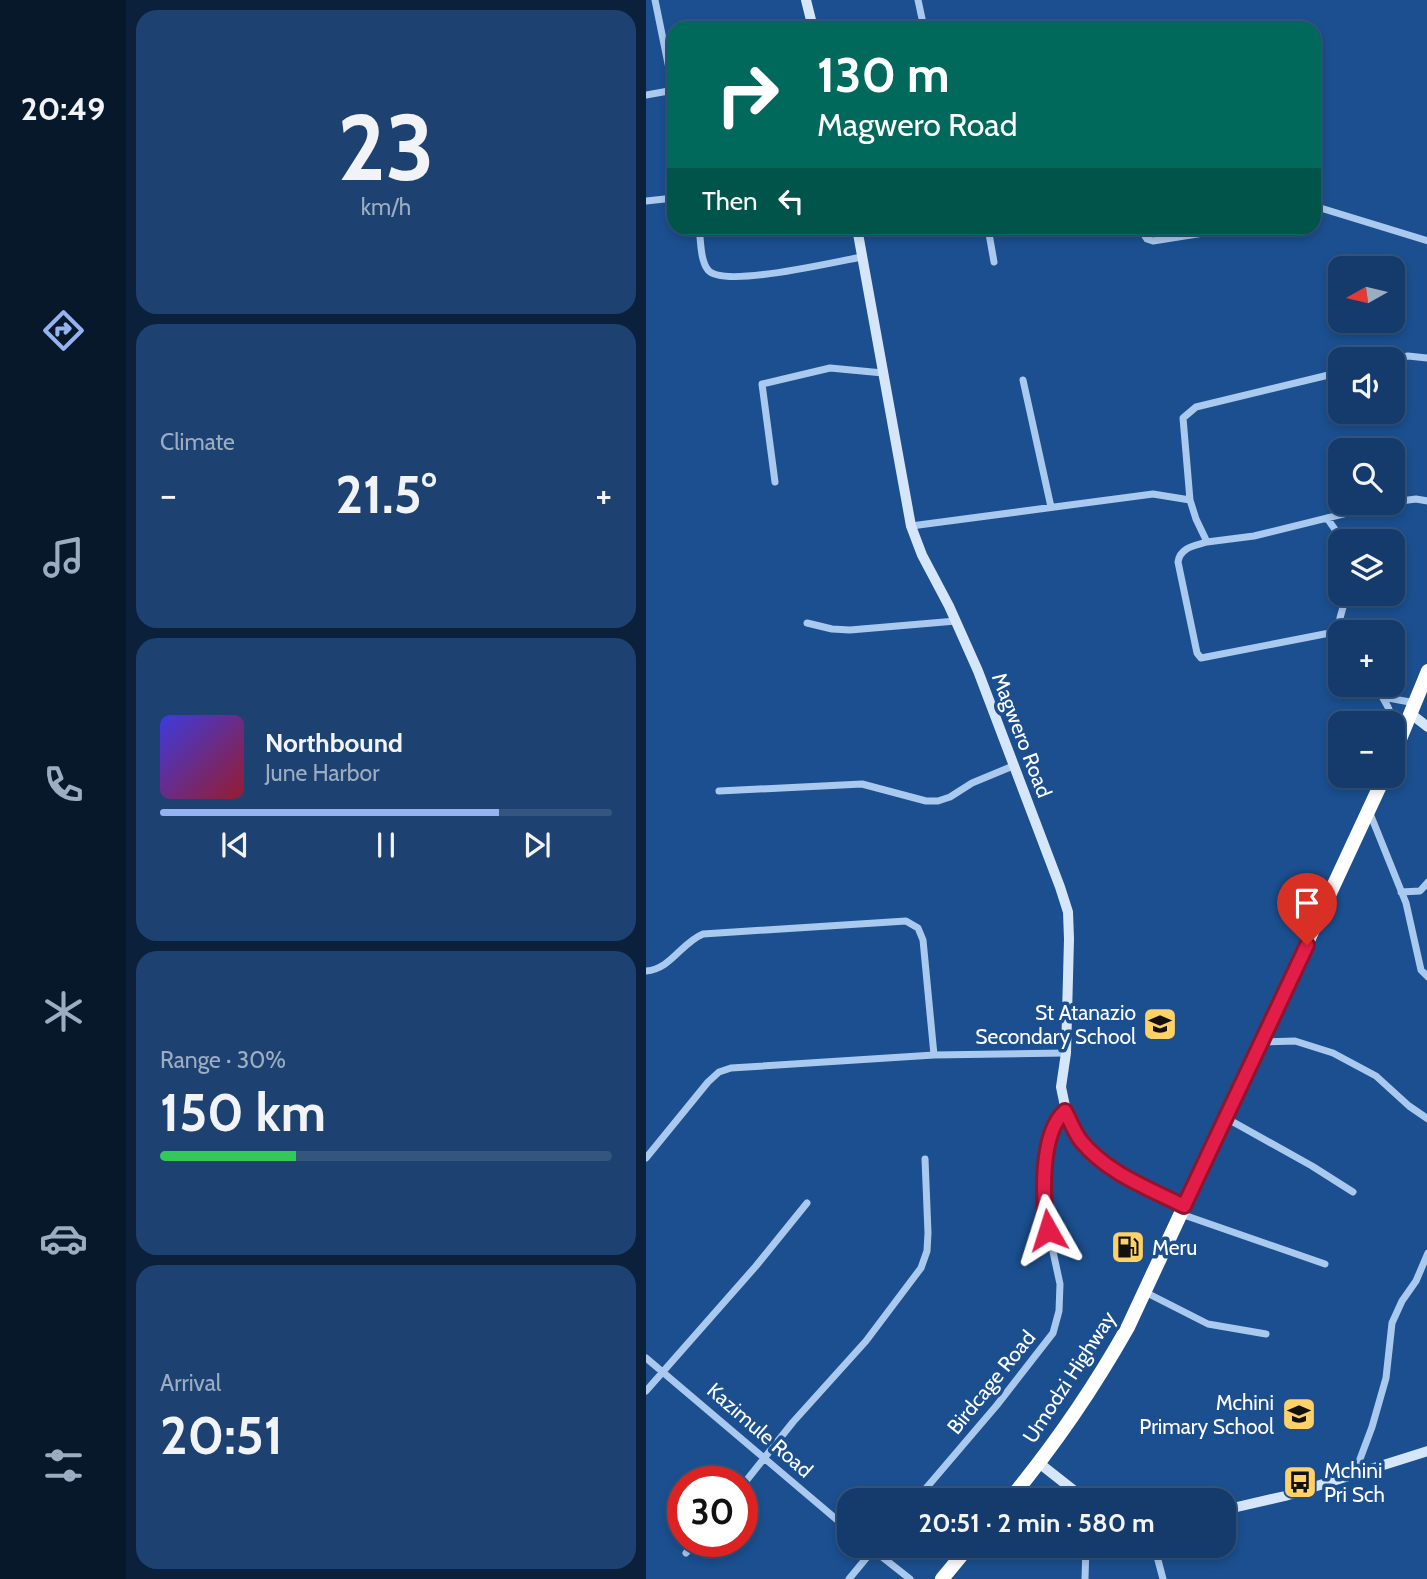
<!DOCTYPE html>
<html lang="en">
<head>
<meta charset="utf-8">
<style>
  :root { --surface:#143b6b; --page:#1d4271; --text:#f1f3f6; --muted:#9dadc1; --line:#33557e; --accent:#95b2f1 }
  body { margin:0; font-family:Cabin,sans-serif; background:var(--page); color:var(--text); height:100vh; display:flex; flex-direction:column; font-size:26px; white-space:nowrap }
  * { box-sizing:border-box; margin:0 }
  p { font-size:23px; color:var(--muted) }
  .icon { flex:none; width:38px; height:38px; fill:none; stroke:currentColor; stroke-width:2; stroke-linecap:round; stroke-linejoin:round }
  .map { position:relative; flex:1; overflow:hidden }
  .panel { display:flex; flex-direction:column; gap:10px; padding:10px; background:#0b203b; width:520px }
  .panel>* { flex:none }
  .guide { position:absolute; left:21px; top:21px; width:654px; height:214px; border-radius:21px; box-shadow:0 4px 10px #0003,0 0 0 2px var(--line); background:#00695c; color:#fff; overflow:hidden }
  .needle { width:46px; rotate:262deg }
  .controls { position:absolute; left:682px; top:256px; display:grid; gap:14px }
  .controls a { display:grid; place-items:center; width:77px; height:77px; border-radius:14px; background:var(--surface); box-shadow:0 4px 10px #0003,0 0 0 2px var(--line); font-size:35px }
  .speed { position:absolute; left:21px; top:1466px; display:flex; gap:14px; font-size:35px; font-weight:700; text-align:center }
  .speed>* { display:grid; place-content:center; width:91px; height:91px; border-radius:50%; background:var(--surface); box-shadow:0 4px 10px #0003,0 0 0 2px var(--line); line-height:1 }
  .speed .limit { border:10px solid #d22; background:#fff; color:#111 }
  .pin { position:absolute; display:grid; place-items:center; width:60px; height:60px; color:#fff; margin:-72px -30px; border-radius:50% 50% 50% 0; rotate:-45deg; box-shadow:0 0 7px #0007 }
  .pin .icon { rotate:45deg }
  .me { position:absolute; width:77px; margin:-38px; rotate:354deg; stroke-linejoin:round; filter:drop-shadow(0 0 5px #0008) }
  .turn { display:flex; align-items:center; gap:24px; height:147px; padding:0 35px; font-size:32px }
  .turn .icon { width:91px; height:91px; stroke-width:2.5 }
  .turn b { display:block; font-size:49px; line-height:60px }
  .then { display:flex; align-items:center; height:66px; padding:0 35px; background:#0003; gap:14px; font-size:26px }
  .big { font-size:52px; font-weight:700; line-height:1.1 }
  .panel .card { flex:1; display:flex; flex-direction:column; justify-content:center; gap:10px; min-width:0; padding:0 24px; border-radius:21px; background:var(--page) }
  .panel .dial { align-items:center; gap:0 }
  .dial b { font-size:91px; line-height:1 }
  .song { display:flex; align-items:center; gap:21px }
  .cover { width:84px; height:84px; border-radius:10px; background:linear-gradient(135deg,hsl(240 70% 55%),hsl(350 70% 35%)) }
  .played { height:7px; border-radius:4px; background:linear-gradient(90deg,var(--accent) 75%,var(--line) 75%) }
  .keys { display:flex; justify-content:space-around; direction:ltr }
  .heat { display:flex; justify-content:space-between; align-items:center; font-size:38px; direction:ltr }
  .charge { height:10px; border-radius:5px; background:linear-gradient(90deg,#34c759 30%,var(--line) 0) }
  .trip { position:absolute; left:191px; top:1488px; width:399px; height:70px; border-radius:21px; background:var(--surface); box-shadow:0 4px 10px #0003,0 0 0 2px var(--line); font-weight:700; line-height:70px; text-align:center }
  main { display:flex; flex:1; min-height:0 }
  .menu { display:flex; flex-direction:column; width:126px; justify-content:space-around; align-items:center; background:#08182b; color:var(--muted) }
  .menu .icon { width:49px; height:49px }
  .menu .current { color:var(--accent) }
  .menu b { font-size:32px; color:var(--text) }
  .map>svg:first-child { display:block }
</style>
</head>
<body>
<main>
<nav class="menu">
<b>20:49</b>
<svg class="icon current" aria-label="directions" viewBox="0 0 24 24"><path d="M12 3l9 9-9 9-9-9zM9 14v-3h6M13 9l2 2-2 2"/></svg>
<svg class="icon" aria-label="music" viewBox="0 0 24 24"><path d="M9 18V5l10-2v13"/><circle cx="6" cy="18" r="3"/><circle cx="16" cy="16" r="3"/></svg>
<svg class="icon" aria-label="phone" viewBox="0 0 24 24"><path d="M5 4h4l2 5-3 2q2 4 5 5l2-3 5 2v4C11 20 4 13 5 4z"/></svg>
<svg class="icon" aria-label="climate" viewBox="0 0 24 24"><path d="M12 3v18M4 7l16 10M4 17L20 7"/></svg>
<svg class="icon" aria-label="car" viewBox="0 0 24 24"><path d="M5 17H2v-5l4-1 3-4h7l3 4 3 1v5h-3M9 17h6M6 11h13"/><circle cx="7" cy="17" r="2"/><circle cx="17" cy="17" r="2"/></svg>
<svg class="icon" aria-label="filters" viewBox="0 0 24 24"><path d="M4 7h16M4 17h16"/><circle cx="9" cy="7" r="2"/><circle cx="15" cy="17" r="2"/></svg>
</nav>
<section class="panel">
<div class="card dial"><b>23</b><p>km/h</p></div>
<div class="card"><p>Climate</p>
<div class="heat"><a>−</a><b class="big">21.5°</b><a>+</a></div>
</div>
<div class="card">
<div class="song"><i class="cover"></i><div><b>Northbound</b><p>June Harbor</p></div></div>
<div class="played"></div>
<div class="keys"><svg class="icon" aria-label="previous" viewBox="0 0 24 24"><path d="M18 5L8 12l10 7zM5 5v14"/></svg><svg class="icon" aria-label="pause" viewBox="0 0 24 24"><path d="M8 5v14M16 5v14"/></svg><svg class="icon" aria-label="next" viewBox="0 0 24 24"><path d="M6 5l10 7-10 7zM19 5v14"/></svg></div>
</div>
<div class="card"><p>Range · 30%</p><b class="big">150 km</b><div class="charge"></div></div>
<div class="card"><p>Arrival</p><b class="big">20:51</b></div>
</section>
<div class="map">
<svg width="782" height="1579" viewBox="0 0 782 1579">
  <rect width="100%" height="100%" fill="#1b4f8f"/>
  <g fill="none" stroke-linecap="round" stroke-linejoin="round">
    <path stroke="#a9c9ee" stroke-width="7" d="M 9,0 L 28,93
      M 272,0 L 278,28
      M 0,95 L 28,90
      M 0,201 L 28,198
      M 668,206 L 782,241
      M 53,228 C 55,240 54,260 62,270 C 77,289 191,261 216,257
      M 342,228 L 348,262
      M 494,228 L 501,239 L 507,241 L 589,228
      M 747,359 L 762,356 L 782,358
      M 377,380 L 405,507
      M 129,482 L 116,384 L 184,368 L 237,373
      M 544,500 L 537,418 L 550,407 L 695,372
      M 747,502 L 770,499 L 782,501
      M 681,518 L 697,541
      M 265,526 L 507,494 L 544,500 L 550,519 L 561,542 L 608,536 L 746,502
      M 561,542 C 549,546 534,547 532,562 L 551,653 L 555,658 L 694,631
      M 161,623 L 186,629 L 204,630 L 310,621
      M 694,632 L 694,618 L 701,593
      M 729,684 L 742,707 L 753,734
      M 737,697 L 769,703
      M 73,791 L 216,784 L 280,801 L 292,801 L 304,797 L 326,783 L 367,766
      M 723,811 L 760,903 L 775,970 L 782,977
      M 755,892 L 774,891 L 782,882
      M 0,971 C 25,969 35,943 57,934 L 260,921 L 272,928 L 277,940 L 288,1055
      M 615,1042 L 649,1041 L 687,1053 L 730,1076 L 763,1106 L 782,1119
      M 580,1118 L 666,1166 L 707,1192
      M 0,1158 L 62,1082 L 73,1072 L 85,1068 L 288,1055 L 420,1053
      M 535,1214 L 679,1264
      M 499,1292 L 562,1324 L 620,1334
      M 0,1358 L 203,1530
      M 0,1391 L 110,1266 L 161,1203
      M 708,1475 L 726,1427 L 740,1378 L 746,1323 L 756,1301 L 770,1281 L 782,1253
      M 96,1486 L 147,1422 L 220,1341 L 275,1268 L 281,1251 L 282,1233 L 279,1159
      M 270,1500 L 351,1405 L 407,1333 L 413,1311 L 414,1284 L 398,1210 L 398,1185 L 405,1130 L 409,1121 L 420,1111
      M 221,1545 L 264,1579
      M 508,1545 L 517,1579
      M 40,1553 L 49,1542
      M 203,1579 L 231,1545
      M 439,1579 L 440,1545"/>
    <path stroke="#d6e6fa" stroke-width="10" d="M 160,0 L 167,28
      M 211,228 L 265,526 L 276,555 L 303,606 L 332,671 L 414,887 L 422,912 L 423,939 L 420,1053 L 415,1087 L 420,1111 L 434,1139 L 456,1162 L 480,1177 L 538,1206
      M 765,714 L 782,727
      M 393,1463 L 440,1500
      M 578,1510 L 639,1496 L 782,1451"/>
    <path stroke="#fff" stroke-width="14" d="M 747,756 L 782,671
      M 363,1500 C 408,1446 447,1389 482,1327 L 739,775
      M 296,1579 L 324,1545"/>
  </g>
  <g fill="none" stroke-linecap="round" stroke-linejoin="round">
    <g stroke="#92132f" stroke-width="18">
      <path id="route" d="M 402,1230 C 396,1198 394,1133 419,1111 C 424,1120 428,1132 435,1141 C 461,1173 502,1188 538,1206 L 661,945"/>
    </g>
    <use href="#route" stroke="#e11d48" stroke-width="12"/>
  </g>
  <defs>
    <g id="school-square" transform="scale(1.75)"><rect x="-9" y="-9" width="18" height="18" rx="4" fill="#ffd166" stroke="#1b4f8f"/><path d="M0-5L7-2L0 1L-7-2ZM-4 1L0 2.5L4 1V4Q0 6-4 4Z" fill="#111"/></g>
    <g id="fuel-square" transform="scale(1.75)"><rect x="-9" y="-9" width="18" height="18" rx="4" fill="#ffd166" stroke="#1b4f8f"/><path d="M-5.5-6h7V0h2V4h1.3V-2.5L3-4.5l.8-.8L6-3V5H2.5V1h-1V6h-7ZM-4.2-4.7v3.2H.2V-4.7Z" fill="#111"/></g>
    <g id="bus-square" transform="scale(1.75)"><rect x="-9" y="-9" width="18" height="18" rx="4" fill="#ffd166" stroke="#1b4f8f"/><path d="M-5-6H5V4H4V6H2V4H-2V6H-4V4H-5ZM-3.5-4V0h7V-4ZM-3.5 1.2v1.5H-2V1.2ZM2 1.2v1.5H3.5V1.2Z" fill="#111"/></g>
  </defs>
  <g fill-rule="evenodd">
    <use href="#school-square" x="514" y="1024"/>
    <use href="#fuel-square" x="482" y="1247"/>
    <use href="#school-square" x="653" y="1414"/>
    <use href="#bus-square" x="654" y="1482"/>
  </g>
  <g text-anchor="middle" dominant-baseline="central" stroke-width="7" stroke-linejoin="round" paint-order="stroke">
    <g font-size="21" fill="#fff" stroke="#1b4f8f">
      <text transform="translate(376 735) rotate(69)">Magwero Road</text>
      <text transform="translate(423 1377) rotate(-57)">Umodzi Highway</text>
      <text transform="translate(345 1382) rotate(-51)">Birdcage Road</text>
      <text transform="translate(114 1430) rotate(41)">Kazimule Road</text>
    </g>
    <g font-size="21" fill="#fff" stroke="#1b4f8f" text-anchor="end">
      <text x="490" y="1012">St Atanazio<tspan x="490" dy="24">Secondary School</tspan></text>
      <text x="506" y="1247" text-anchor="start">Meru</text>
      <text x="628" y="1402">Mchini<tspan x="628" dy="24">Primary School</tspan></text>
      <text x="678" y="1470" text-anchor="start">Mchini<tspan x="678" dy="24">Pri Sch</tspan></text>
    </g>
  </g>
</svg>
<div class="controls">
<a><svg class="needle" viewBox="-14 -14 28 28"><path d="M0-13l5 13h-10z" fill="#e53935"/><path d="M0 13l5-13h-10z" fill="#9dadc1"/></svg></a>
<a><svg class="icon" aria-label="sound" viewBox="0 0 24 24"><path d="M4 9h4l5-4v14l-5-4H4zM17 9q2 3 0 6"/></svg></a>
<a><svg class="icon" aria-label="search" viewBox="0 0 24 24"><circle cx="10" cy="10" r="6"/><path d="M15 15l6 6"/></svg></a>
<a><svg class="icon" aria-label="layers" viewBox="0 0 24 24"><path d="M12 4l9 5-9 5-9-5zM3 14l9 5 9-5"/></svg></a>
<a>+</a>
<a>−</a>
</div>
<div class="speed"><div class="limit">30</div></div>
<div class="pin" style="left:661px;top:945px;background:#d93025"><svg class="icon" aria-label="arrive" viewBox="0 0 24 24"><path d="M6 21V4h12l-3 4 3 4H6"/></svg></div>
<svg class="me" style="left:402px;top:1230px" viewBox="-20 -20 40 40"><path d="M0-17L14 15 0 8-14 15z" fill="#e11d48" stroke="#fff" stroke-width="4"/></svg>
<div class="trip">20:51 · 2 min · 580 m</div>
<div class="guide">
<div class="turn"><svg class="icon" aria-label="right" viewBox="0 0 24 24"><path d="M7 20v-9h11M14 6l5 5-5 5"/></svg><div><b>130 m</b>Magwero Road</div></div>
<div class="then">Then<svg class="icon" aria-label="left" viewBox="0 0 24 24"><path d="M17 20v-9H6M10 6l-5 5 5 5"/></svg></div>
</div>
</div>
</main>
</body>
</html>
